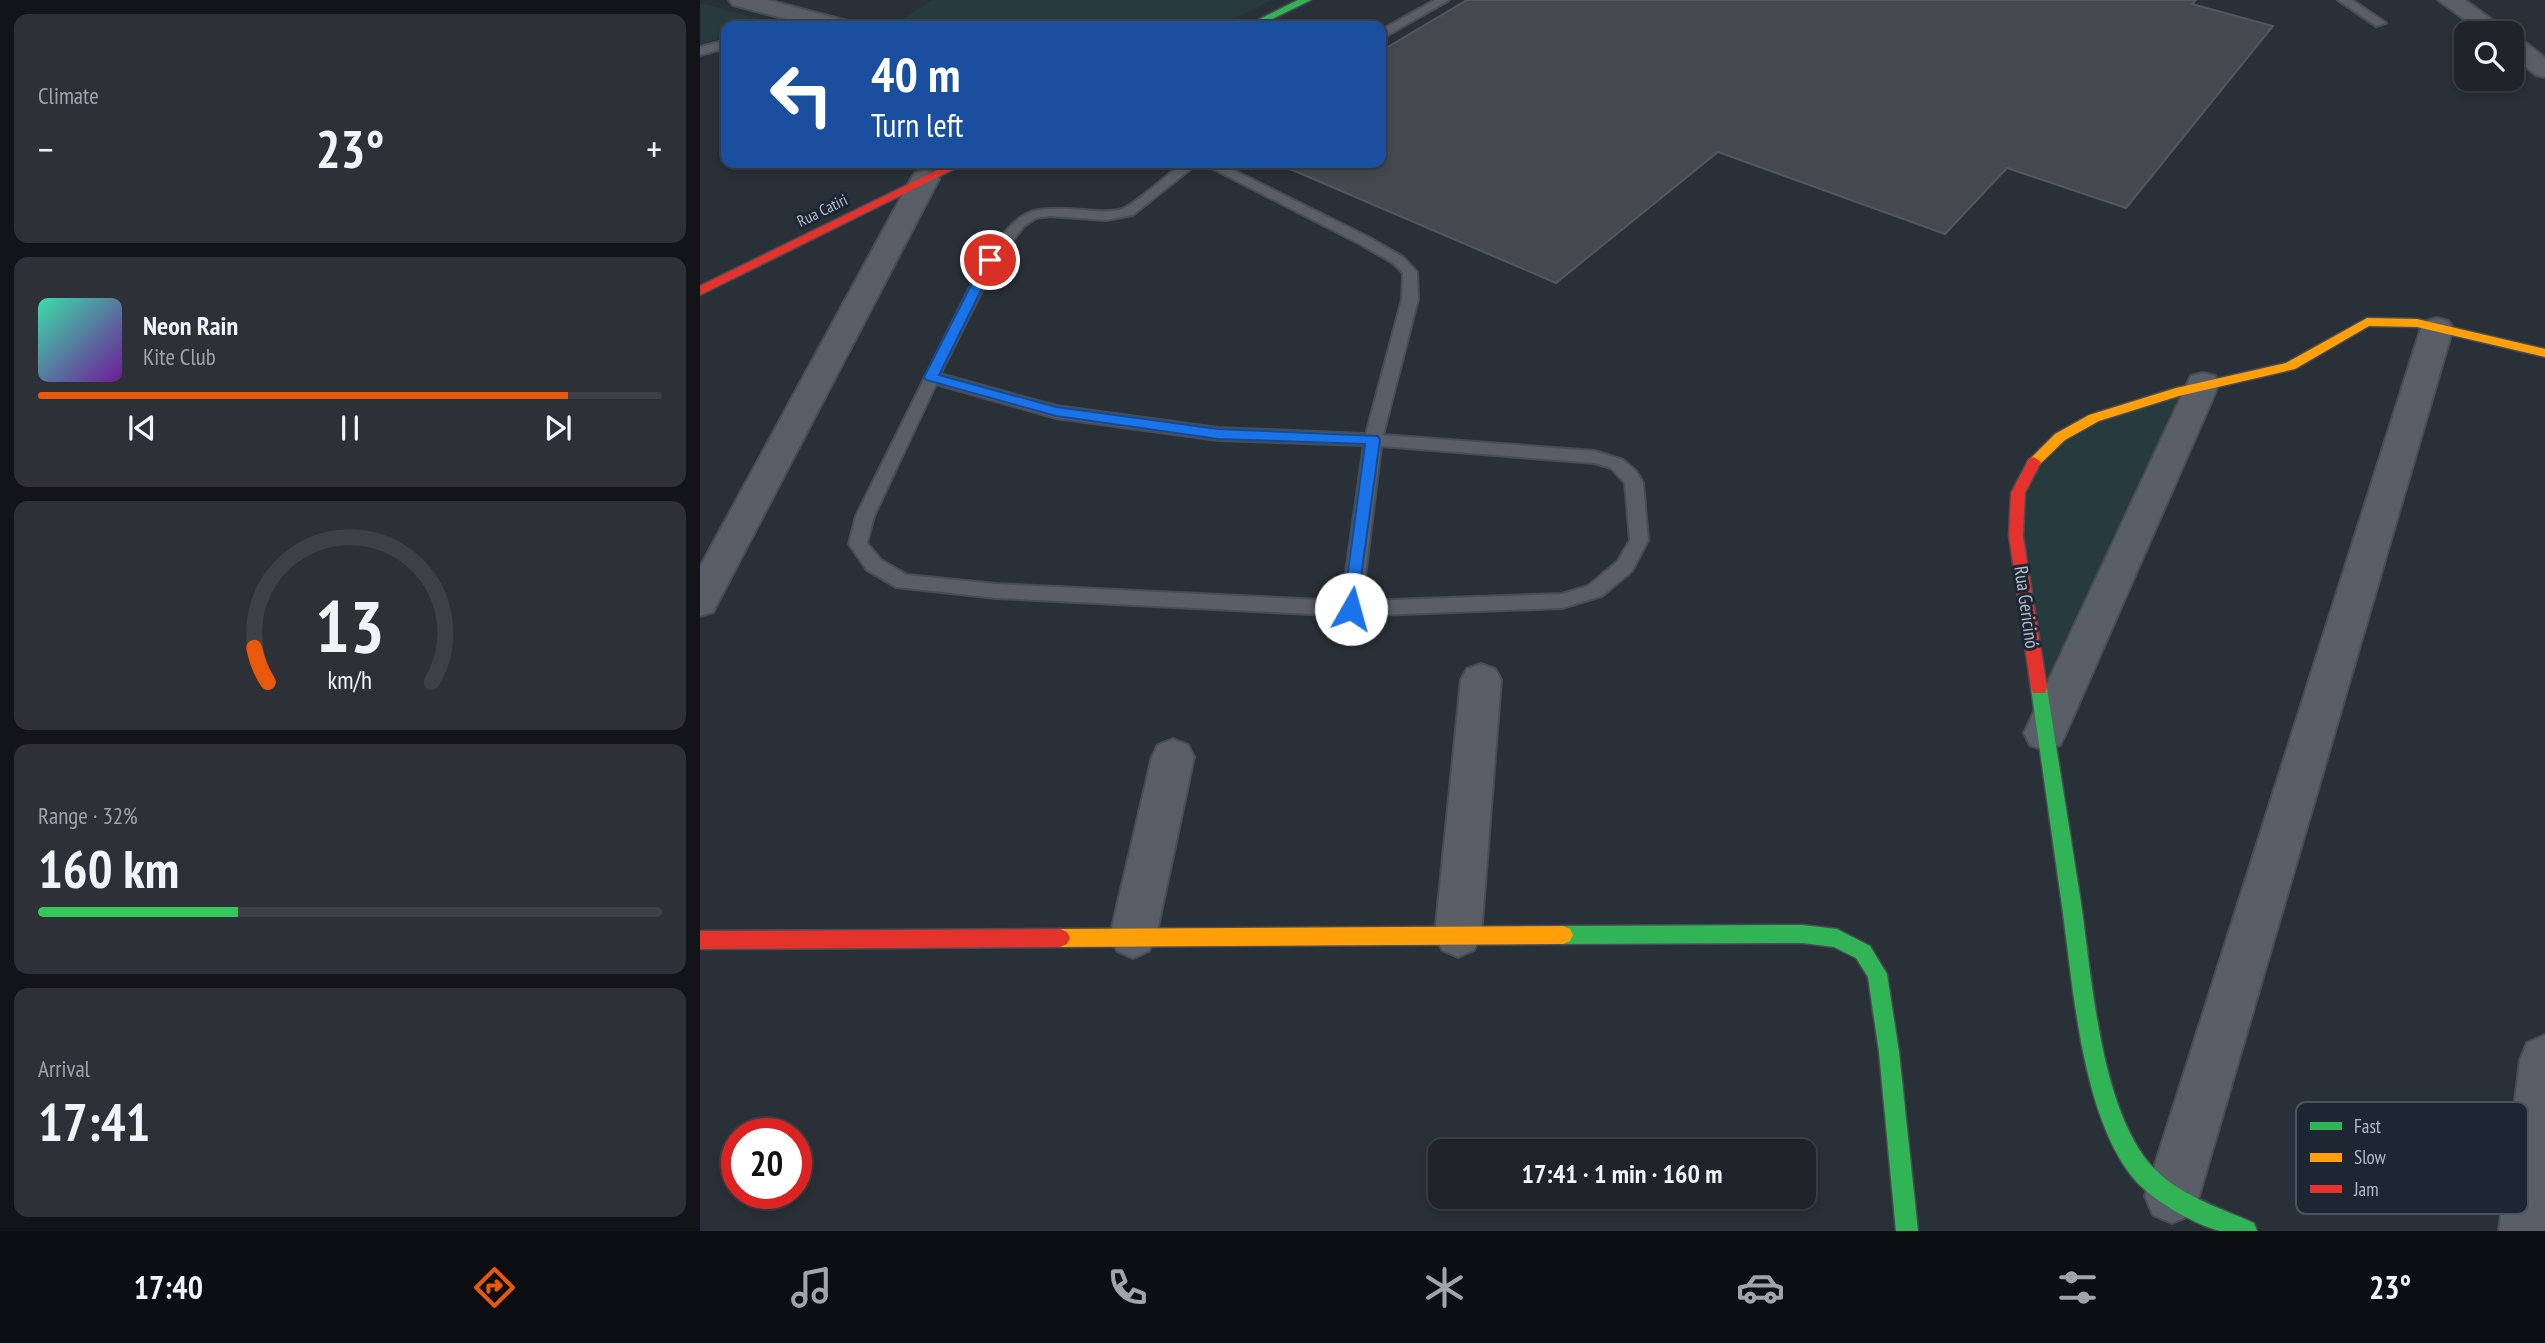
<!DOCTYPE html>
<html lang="en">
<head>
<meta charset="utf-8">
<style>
  :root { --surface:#20242a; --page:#2d3036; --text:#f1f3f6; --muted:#a2a4a8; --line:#3d4147; --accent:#ea580c }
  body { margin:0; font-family:"PT Sans Narrow",sans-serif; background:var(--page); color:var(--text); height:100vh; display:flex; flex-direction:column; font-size:26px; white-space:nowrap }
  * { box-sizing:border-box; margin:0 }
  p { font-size:23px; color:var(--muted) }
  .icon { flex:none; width:38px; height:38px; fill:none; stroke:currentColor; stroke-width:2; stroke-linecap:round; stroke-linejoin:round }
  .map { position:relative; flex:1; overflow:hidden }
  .sheet { display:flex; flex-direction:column; gap:14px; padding:14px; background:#121417; width:700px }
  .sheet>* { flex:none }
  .top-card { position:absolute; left:21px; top:21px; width:665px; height:147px; border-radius:14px; box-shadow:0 4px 10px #0003,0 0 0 2px var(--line); background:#1a4fa0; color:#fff; overflow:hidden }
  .tools { position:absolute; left:1754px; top:21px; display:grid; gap:14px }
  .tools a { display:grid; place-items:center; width:70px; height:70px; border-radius:14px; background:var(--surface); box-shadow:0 4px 10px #0003,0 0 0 2px var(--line); font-size:35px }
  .speed { position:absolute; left:21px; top:1118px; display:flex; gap:14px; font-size:35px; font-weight:700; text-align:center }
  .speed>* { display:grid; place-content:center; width:91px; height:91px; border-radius:50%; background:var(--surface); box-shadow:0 4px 10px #0003,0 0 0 2px var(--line); line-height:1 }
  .speed .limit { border:10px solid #d22; background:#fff; color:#111 }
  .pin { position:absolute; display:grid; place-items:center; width:60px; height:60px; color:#fff; margin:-30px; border:4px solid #fff; border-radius:50%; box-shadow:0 2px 7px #0007 }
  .me { position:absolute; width:77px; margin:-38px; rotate:7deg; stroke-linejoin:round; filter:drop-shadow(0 0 5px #0008) }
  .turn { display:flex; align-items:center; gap:24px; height:147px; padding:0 35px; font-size:32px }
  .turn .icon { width:91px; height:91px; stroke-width:2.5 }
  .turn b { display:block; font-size:49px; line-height:60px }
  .big { font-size:52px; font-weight:800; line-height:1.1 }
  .sheet .tile { flex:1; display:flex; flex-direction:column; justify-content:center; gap:10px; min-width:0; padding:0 24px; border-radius:14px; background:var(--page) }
  .sheet .dial { align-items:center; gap:0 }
  .dial svg { height:182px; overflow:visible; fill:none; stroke:var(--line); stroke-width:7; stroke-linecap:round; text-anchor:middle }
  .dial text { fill:var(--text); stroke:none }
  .song { display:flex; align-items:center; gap:21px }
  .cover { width:84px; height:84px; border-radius:10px; background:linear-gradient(135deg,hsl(160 70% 55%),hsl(280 70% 35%)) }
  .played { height:7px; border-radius:4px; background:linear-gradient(90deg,var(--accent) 85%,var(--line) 85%) }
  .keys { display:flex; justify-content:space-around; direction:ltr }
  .heat { display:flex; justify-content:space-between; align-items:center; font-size:38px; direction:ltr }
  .charge { height:10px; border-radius:5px; background:linear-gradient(90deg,#34c759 32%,var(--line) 0) }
  .trip { position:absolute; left:728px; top:1139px; width:388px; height:70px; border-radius:14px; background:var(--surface); box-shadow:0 4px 10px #0003,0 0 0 2px var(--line); font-weight:800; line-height:70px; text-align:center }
  .dock { display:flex; height:112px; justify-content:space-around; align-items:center; background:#0d0e11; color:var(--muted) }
  .dock .icon { width:49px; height:49px }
  .dock .current { color:var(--accent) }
  .dock b { font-size:32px; color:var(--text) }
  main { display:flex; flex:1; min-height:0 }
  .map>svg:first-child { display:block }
</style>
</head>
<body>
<main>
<section class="sheet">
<div class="tile"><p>Climate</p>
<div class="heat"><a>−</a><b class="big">23°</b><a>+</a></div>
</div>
<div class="tile">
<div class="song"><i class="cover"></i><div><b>Neon Rain</b><p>Kite Club</p></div></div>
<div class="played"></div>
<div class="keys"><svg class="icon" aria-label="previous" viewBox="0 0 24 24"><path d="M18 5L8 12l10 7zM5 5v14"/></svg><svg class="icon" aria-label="pause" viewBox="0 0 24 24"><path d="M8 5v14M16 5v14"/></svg><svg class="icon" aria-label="next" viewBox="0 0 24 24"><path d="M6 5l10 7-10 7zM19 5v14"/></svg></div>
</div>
<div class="tile dial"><svg viewBox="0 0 100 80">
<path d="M14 69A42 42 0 1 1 86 69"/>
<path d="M14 69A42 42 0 0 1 8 54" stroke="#ea580c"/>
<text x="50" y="56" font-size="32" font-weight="700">13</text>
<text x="50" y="72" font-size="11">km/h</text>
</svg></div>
<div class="tile"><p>Range · 32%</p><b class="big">160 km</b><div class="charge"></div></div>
<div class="tile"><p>Arrival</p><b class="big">17:41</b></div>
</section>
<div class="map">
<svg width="1845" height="1231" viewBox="0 0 1845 1231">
  <rect width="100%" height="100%" fill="#2a3038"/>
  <path fill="#273a3e" d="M 233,0 L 572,0 L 517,26 L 218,26 L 199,21 Z
    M 0,3 L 74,23 L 61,26 L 26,26 L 26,36 L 0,44 Z
    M 1503,384 L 1345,733 L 1316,536 L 1335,459 L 1374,426 Z"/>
  <path fill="#444950" stroke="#52575f" stroke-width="2" d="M 767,0 L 1496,0 L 1492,4 L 1573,26 L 1426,208 L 1307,168 L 1245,234 L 1018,152 L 856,283 L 576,163 L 681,163 L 681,51 Z"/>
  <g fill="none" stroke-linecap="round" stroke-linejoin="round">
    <g stroke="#484c53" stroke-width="4">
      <path id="lane" d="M 735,0 L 749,0 L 681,39 L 681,30 Z
        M 1638,0 L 1652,0 L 1686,23 L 1676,26 Z
        M 118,17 L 124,21 L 122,24 L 90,26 Z
        M 26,40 L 26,48 L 0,55 L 0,47 Z
        M 483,163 L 498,163 L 433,215 L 406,220 L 350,216 L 336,218 L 324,226 L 297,261 L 240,374 L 356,406 L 518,428 L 666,434 L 702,299 L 703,273 L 693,263 L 660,244 L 502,163 L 519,163 L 670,238 L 703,257 L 717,272 L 718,299 L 683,435 L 895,451 L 923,460 L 936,471 L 943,483 L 948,540 L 932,571 L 902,596 L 862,608 L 651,616 L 296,598 L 196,587 L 167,570 L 149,544 L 156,516 L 285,257 C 322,210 323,206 384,210 C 396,211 410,213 422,209 C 437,203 468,174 483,163 ZM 236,384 L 356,418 L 518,440 L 664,445 L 642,601 L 296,584 L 207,575 L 181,560 L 167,543 L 174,516 ZM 681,446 L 894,463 L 911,468 L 925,483 L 930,540 L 918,561 L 888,586 L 862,594 L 662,601 Z"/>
    </g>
    <g stroke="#484c53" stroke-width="4">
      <path id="street" d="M 29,0 L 68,0 L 147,21 L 151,26 L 113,26 L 33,5 Z
        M 1738,0 L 1765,0 L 1810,33 L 1783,33 Z
        M 1811,36 L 1820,38 L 1845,58 L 1845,77 L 1836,75 L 1811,55 Z
        M 225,171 L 235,173 L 239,179 L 13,612 L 0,616 L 0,567 L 211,179 L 215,173 Z
        M 1737,318 L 1748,321 L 1753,328 L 1499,1196 L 1491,1215 L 1472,1223 L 1453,1215 L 1445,1196 L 1721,328 L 1726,321 Z
        M 1503,373 L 1515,376 L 1519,384 L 1366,733 L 1360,745 L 1345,750 L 1330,745 L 1324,733 L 1487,384 L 1491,376 Z
        M 781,664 L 795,669 L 801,680 L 781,935 L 774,950 L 758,957 L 742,950 L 735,935 L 761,680 L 767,669 Z
        M 473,739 L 488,745 L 494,757 L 456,936 L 449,951 L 433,958 L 417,951 L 410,936 L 452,757 L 458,745 Z
        M 1845,1035 L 1845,1231 L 1799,1231 L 1820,1060 L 1827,1043 Z"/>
    </g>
    <g stroke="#484c53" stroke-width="3">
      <path id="fast" d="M 598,0 L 611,0 L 558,26 L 546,26 Z
        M 1339,681 L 1345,683 L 1347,688 C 1358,760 1370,831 1381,903 C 1392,979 1400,1103 1449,1163 C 1475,1194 1518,1207 1554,1223 L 1557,1231 C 1546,1231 1531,1231 1520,1231 C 1493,1224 1452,1200 1434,1179 C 1380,1114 1373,980 1361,899 C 1351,828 1341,758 1331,688 L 1333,683 Z
        M 1102,925 L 1137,929 L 1170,946 L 1187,974 L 1199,1052 L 1218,1231 L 1196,1231 L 1179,1052 L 1168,977 L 1156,958 L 1134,947 L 1102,943 L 863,944 L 856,941 L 853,935 L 856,929 L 863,926 Z"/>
    </g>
    <g stroke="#484c53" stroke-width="3">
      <path id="slow" d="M 1667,318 L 1717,319 L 1845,349 L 1845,357 L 1717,327 L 1669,326 L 1595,369 L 1479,396 L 1399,421 L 1365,440 L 1339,465 L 1334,467 L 1327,462 L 1355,434 L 1389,415 L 1476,388 L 1586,363 Z
        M 863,926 L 870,929 L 873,935 L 870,941 L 863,944 L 360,947 L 353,944 L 350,938 L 353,932 L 360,929 Z"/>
    </g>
    <g stroke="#484c53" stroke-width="3">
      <path id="jam" d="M 252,163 L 266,163 L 0,295 L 0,286 Z
        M 1334,457 L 1341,462 L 1325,493 L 1323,536 L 1347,688 L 1345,693 L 1333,693 L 1331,688 L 1309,536 L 1311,493 L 1329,459 Z
        M 360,929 L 367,932 L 370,938 L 367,944 L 360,947 L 0,949 L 0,931 Z"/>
    </g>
    <use href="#lane" fill="#5a5e66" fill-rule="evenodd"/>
    <use href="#street" fill="#5a5e66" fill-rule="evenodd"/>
    <use href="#fast" fill="#30b455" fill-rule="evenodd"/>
    <use href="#slow" fill="#ff9f0a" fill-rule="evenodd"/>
    <use href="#jam" fill="#e5322d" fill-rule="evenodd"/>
  </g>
  <path fill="#1a73e8" stroke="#114b97" stroke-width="2" d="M 290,256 L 296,260 L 239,375 L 356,407 L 518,429 L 678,436 L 680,440 L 656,613 L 645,613 L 643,609 L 665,444 L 518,439 L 356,416 L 226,380 L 224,377 L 284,260 Z"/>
  <g text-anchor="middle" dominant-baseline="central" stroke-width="6" stroke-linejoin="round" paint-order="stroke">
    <g font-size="16" fill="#b4bcc9" stroke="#1d2633">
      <text transform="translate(122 210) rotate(-26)">Rua Catiri</text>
    </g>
    <g font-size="19" fill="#b4bcc9" stroke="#1d2633">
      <text transform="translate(1327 607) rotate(82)">Rua Gericinó</text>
    </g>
  </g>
  <rect x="1596" y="1102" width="232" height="112" rx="10" fill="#1d2633" stroke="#4a5360" stroke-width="2"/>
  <rect x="1610" y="1122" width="32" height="8" fill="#30b455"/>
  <rect x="1610" y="1153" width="32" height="9" fill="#ff9f0a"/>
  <rect x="1610" y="1185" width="32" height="8" fill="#e5322d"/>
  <g font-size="19" fill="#b4bcc9">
    <text x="1654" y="1133">Fast</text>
    <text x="1654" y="1164">Slow</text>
    <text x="1654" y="1196">Jam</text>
  </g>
</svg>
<div class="tools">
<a><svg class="icon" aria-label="search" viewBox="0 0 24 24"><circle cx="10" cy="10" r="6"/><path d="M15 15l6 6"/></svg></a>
</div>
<div class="speed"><div class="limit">20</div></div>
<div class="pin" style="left:290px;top:260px;background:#d93025"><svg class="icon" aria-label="arrive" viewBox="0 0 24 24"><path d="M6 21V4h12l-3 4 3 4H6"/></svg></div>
<svg class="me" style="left:651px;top:609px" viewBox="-20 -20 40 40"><circle r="19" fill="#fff"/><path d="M0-13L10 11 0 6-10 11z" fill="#1a73e8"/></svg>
<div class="trip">17:41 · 1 min · 160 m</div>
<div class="top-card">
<div class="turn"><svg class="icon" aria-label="left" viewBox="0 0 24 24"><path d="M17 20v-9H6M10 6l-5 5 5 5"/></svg><div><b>40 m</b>Turn left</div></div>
</div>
</div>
</main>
<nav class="dock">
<b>17:40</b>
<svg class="icon current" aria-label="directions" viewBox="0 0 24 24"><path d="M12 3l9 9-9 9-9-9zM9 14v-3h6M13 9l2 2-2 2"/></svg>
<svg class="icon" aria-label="music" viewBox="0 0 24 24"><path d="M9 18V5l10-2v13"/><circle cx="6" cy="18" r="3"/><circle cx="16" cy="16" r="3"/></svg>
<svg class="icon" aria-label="phone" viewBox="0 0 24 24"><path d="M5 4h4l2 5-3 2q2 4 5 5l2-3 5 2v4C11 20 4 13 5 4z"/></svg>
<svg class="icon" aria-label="climate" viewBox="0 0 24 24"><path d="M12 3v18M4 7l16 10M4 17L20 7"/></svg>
<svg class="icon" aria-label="car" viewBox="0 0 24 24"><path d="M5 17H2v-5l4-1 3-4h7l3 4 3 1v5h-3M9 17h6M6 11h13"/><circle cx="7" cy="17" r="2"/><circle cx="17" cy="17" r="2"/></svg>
<svg class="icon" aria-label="filters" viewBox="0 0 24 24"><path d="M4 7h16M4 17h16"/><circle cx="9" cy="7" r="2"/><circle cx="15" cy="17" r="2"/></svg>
<b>23°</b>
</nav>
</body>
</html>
